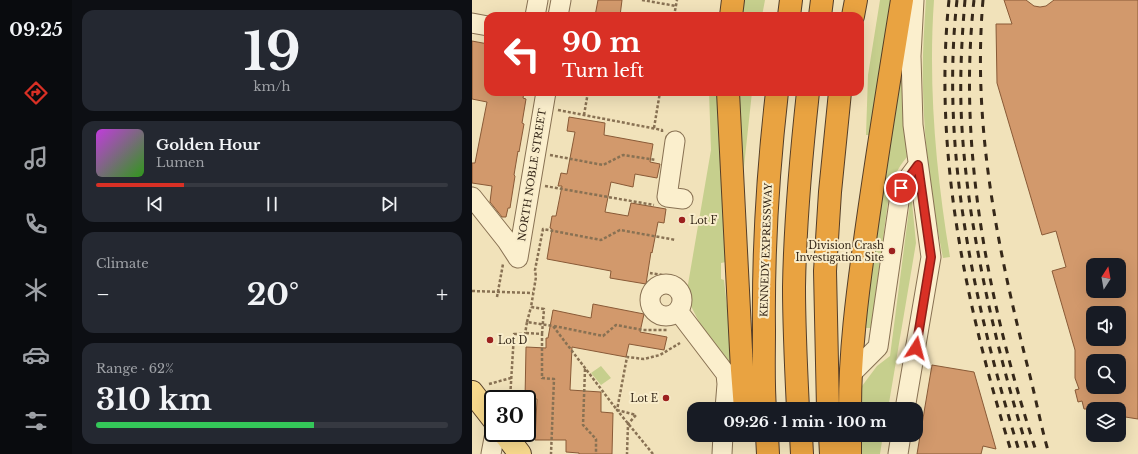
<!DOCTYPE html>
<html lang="en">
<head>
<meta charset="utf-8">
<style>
  :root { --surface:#171b24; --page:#242831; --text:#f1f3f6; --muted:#9ea1a6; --line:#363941; --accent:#d93025 }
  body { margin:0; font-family:"Libre Baskerville",serif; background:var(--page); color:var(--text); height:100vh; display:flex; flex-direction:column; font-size:15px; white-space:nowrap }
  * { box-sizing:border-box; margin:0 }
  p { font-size:13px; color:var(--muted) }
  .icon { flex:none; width:22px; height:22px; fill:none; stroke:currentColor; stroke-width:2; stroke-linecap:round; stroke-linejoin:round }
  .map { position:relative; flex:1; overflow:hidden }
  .drawer { display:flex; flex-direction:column; gap:10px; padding:10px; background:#0d0f14; width:400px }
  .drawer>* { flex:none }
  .hud { position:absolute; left:12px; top:12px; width:380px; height:84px; border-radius:12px; box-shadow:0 4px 16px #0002; background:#d93025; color:#fff; overflow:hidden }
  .needle { width:26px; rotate:11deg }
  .buttons { position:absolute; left:614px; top:258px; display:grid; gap:8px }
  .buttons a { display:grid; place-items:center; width:40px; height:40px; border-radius:8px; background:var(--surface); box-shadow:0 4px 16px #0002; font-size:20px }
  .speed { position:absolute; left:12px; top:390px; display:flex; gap:8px; font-size:20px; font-weight:700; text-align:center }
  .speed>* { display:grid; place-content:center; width:52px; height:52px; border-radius:50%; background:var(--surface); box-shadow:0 4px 16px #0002; line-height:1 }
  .speed .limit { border:2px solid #111; border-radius:6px; background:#fff; color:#111 }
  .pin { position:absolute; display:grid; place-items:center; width:34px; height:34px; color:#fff; margin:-17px; border:2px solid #fff; border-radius:50%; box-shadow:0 1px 4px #0007 }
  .me { position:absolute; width:44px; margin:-22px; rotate:9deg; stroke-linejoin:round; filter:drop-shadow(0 0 3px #0008) }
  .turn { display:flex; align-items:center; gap:14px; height:84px; padding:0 12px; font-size:18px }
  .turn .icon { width:52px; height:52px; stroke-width:2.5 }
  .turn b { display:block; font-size:28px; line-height:34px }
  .big { font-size:30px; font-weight:700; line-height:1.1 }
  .drawer .card { flex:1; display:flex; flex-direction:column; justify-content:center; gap:6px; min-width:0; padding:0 14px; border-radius:12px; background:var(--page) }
  .drawer .dial { align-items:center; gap:0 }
  .dial b { font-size:52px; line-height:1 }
  .song { display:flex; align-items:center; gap:12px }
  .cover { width:48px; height:48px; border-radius:6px; background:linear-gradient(135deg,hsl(290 70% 55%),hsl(110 70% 35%)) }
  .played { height:4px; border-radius:2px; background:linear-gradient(90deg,var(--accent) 25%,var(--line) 25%) }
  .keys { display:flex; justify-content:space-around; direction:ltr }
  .heat { display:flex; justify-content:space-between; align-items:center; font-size:22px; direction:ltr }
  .charge { height:6px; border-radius:3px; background:linear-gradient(90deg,#34c759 62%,var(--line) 0) }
  .trip { position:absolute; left:215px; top:402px; width:236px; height:40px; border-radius:12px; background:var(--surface); box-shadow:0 4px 16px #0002; font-weight:700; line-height:40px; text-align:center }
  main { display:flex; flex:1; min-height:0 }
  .dock { display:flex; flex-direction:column; width:72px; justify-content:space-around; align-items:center; background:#090b0e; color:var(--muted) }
  .dock .icon { width:28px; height:28px }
  .dock .active { color:var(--accent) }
  .dock b { font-size:18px; color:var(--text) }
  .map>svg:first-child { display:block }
</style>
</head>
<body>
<main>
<nav class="dock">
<b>09:25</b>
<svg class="icon active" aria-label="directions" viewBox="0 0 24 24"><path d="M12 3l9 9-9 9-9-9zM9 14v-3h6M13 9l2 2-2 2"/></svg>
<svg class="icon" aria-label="music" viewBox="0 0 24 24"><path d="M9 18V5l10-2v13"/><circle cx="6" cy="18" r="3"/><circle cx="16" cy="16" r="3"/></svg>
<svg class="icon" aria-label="phone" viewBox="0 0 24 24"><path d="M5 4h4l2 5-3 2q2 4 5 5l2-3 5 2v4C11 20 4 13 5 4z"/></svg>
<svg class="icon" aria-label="climate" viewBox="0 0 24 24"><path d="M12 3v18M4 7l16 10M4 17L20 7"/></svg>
<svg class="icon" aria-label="car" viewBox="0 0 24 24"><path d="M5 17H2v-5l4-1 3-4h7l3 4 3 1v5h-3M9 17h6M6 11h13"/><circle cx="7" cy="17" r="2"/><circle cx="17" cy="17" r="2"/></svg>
<svg class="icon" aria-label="filters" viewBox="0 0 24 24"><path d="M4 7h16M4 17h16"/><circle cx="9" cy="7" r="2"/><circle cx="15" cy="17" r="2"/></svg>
</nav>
<section class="drawer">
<div class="card dial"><b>19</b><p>km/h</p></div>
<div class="card">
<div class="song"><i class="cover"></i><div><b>Golden Hour</b><p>Lumen</p></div></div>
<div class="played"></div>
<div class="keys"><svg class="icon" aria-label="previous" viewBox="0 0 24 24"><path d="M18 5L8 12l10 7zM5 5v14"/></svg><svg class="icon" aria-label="pause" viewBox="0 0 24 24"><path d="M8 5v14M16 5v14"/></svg><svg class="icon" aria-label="next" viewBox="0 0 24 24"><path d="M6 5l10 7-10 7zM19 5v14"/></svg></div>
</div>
<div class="card"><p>Climate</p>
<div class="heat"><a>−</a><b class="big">20°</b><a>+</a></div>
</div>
<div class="card"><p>Range · 62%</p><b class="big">310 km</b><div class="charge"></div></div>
</section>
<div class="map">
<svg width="666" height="454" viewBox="0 0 666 454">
  <rect width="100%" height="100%" fill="#f1e2ba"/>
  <path fill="#c6cf8d" d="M 270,0 L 293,0 L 290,16 L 268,16 Z
    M 408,0 L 421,0 L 399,135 L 394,135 L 396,75 Z
    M 454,0 L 462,0 C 456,86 464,173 478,257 L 471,258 C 460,202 452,146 451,89 C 450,59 452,30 454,0 Z
    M 425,74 L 431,75 L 432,117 L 435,157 C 425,168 421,180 417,194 L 399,328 L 392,328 Z
    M 237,92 L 247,92 L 254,262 L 249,263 L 249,279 L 252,280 L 257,324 L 259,369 L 227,322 L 214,296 L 239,150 Z
    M 263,92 L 280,92 L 270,185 Z
    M 438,202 L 440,202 L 444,243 L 416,409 L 389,409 L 390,386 L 405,366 L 418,356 Z
    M 129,366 L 139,378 L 129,385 L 119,373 Z
    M 389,435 L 411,435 L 408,454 L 388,454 Z"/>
  <path fill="#d2996c" stroke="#895a37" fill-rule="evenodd" d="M 126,0 L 150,0 L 148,16 L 123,16 Z
    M 532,0 L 554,0 L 562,6 L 568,7 L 574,6 L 582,0 L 666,0 L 666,419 L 647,416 L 647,409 L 612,409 L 610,401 L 606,402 L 603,390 L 607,389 L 603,378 L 603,350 L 580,271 L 594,267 L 584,231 L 570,235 L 525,83 L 524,24 L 540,24 ZM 621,265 L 647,265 L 647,291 L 621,291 ZM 621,313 L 647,313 L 647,339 L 621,339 ZM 621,361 L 647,361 L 647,387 L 621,387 Z
    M 0,41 L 16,44 L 16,92 L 52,92 L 51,98 L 54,99 L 50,123 L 52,124 L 47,152 L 46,151 L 42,175 L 43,176 L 38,208 L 36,208 L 34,217 L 30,217 L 18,202 L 20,186 L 0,183 L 0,163 L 3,163 L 15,102 L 0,99 Z
    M 97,117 L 133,123 L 132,135 L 181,144 L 178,162 L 188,164 L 185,178 L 163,174 L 161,187 L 139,182 L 133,212 L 156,216 L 159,203 L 194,209 L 192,223 L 186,222 L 180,253 L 179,252 L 174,284 L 138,278 L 139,271 L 75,259 L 80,229 L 78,228 L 80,216 L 84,216 L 90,186 L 86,186 L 89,173 L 95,174 L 103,132 L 95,131 Z
    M 121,304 L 172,314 L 168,332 L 195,337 L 192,350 L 157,344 L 154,357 L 100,347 L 98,390 L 129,392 L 129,412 L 141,413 L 140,454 L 107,454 L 107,453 L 94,452 L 94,440 L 63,440 L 65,399 L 53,399 L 54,347 L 74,348 L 74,338 L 76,338 L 81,310 L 119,318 Z
    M 460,365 L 502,372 L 524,449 L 511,446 L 509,454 L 445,454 Z"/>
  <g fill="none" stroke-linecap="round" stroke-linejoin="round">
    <g stroke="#887153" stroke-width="21">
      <path id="minor" d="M 63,16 L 66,0
        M 86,16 L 89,0
        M 0,23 L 16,26
        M 203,141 L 195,197 L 211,199
        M 0,197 L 35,241 L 46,258
        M 46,258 L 74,92
        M178 300a16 16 0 1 1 32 0a16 16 0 1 1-32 0Z
        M 206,311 L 254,374 L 255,384 L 253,409
        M 379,374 L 406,347 L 429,188 L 446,165
        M 433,409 L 459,257 L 441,125 L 439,56 L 442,0
        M 19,454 L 23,433
        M 250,454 L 251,435
        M 426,454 L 429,435"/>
    </g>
    <g stroke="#553e28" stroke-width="24">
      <path id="major" d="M 0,392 L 21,419
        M 32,433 L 48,454"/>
    </g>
    <g stroke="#553e28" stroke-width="24">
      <path id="highway" d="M 259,16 L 261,0
        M 317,16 L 319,0
        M 348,16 L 350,0
        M 381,16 L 384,0
        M 256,92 L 270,370 L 273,409
        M 293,409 C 291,383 292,356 292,330 C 291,250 296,171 305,92
        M 326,409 C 324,368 322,328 322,287 C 323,222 329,157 336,92
        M 356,409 L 353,271 L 358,192 L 368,92
        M 378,409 C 378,352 385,296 393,240 C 404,160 417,80 430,0
        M 295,435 L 296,454
        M 329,435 L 330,454
        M 358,435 L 359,454
        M 378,435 L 378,454"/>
    </g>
    <path stroke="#887153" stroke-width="2.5" stroke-dasharray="3 2" stroke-linecap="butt" d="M 170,0 L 204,6
      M 202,16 L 205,0
      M 86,110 L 190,130 L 190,132
      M 112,115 L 116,92
      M 182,128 L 188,92
      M 78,155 L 131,165 L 151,155 L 184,160
      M 73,186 L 182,205
      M 176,289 L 189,279 L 190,275 L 178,273
      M 0,291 L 61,293
      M 25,297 L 31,264
      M 55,322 L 59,307
      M 82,326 L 131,336 L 144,325 L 171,330 L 196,330
      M 54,333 L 70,334 L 70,378 L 82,379 L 79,454
      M 70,334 L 72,309 L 59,307 L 64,277 L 63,270 L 71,229 L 129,240 L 148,230 L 204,240
      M 113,369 L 111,425 L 124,439 L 124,454
      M 17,384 L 39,378
      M 38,399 L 42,334 L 53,334 L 55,322 L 81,326 L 145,410 L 164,415 L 156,424 L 155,454
      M 181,454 L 145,410 L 155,357 L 172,359 L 188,355 L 208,343"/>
    <use href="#minor" stroke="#fbefcd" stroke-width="19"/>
    <use href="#major" stroke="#f9da8d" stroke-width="22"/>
    <use href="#highway" stroke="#e9a341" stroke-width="22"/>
    <path stroke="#362819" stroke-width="3" stroke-dasharray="7 7" stroke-linecap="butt" d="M 477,0 C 461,154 494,307 540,454
      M 485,0 C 468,154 503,308 548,454
      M 493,0 C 490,35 488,71 489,106 C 490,142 494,177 499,212 C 512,294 532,375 557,454
      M 502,0 C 485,152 518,310 565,454
      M 511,0 C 500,126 526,251 557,372 C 564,399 569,427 577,454"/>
  </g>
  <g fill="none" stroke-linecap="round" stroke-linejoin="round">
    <g stroke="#8d1f18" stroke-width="10">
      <path id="route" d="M 429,188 L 446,165 L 459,257 L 444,348"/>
    </g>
    <use href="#route" stroke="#d93025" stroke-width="7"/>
  </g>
  <g fill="#9c211f" stroke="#f8ecca" stroke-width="1.5">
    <circle cx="210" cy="220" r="4"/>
    <circle cx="420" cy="251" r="4"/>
    <circle cx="18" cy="340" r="4"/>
    <circle cx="194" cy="398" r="4"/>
  </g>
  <g text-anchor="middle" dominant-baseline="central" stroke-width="4" stroke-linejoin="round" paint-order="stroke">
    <g font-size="10" fill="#362819" stroke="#f8ecca">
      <text transform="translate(60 175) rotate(-81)">NORTH NOBLE STREET</text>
      <text transform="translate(294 250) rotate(-88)">KENNEDY EXPRESSWAY</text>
    </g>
    <g font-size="10" fill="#362819" stroke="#f8ecca" text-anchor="start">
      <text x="218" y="220">Lot F</text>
      <text x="412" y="245" text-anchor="end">Division Crash<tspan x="412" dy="12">Investigation Site</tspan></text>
      <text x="26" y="340">Lot D</text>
      <text x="186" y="398" text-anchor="end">Lot E</text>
    </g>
  </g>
</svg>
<div class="buttons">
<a><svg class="needle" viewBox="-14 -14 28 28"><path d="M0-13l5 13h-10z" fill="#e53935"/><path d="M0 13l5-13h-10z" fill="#9ea1a6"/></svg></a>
<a><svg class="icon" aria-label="sound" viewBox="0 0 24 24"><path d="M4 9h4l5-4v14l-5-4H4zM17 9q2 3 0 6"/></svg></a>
<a><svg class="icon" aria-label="search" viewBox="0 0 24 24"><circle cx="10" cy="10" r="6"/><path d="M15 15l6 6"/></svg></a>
<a><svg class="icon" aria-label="layers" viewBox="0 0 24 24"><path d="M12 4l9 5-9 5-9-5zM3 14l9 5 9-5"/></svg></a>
</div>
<div class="speed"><div class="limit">30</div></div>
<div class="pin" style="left:429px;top:188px;background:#d93025"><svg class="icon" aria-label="arrive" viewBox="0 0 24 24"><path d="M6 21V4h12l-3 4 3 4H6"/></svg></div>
<svg class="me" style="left:444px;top:348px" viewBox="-20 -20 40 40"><path d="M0-17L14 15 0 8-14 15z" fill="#d93025" stroke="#fff" stroke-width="4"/></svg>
<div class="trip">09:26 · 1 min · 100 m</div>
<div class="hud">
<div class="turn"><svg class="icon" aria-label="left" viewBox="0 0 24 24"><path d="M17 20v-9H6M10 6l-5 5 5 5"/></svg><div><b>90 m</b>Turn left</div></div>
</div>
</div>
</main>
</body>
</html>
